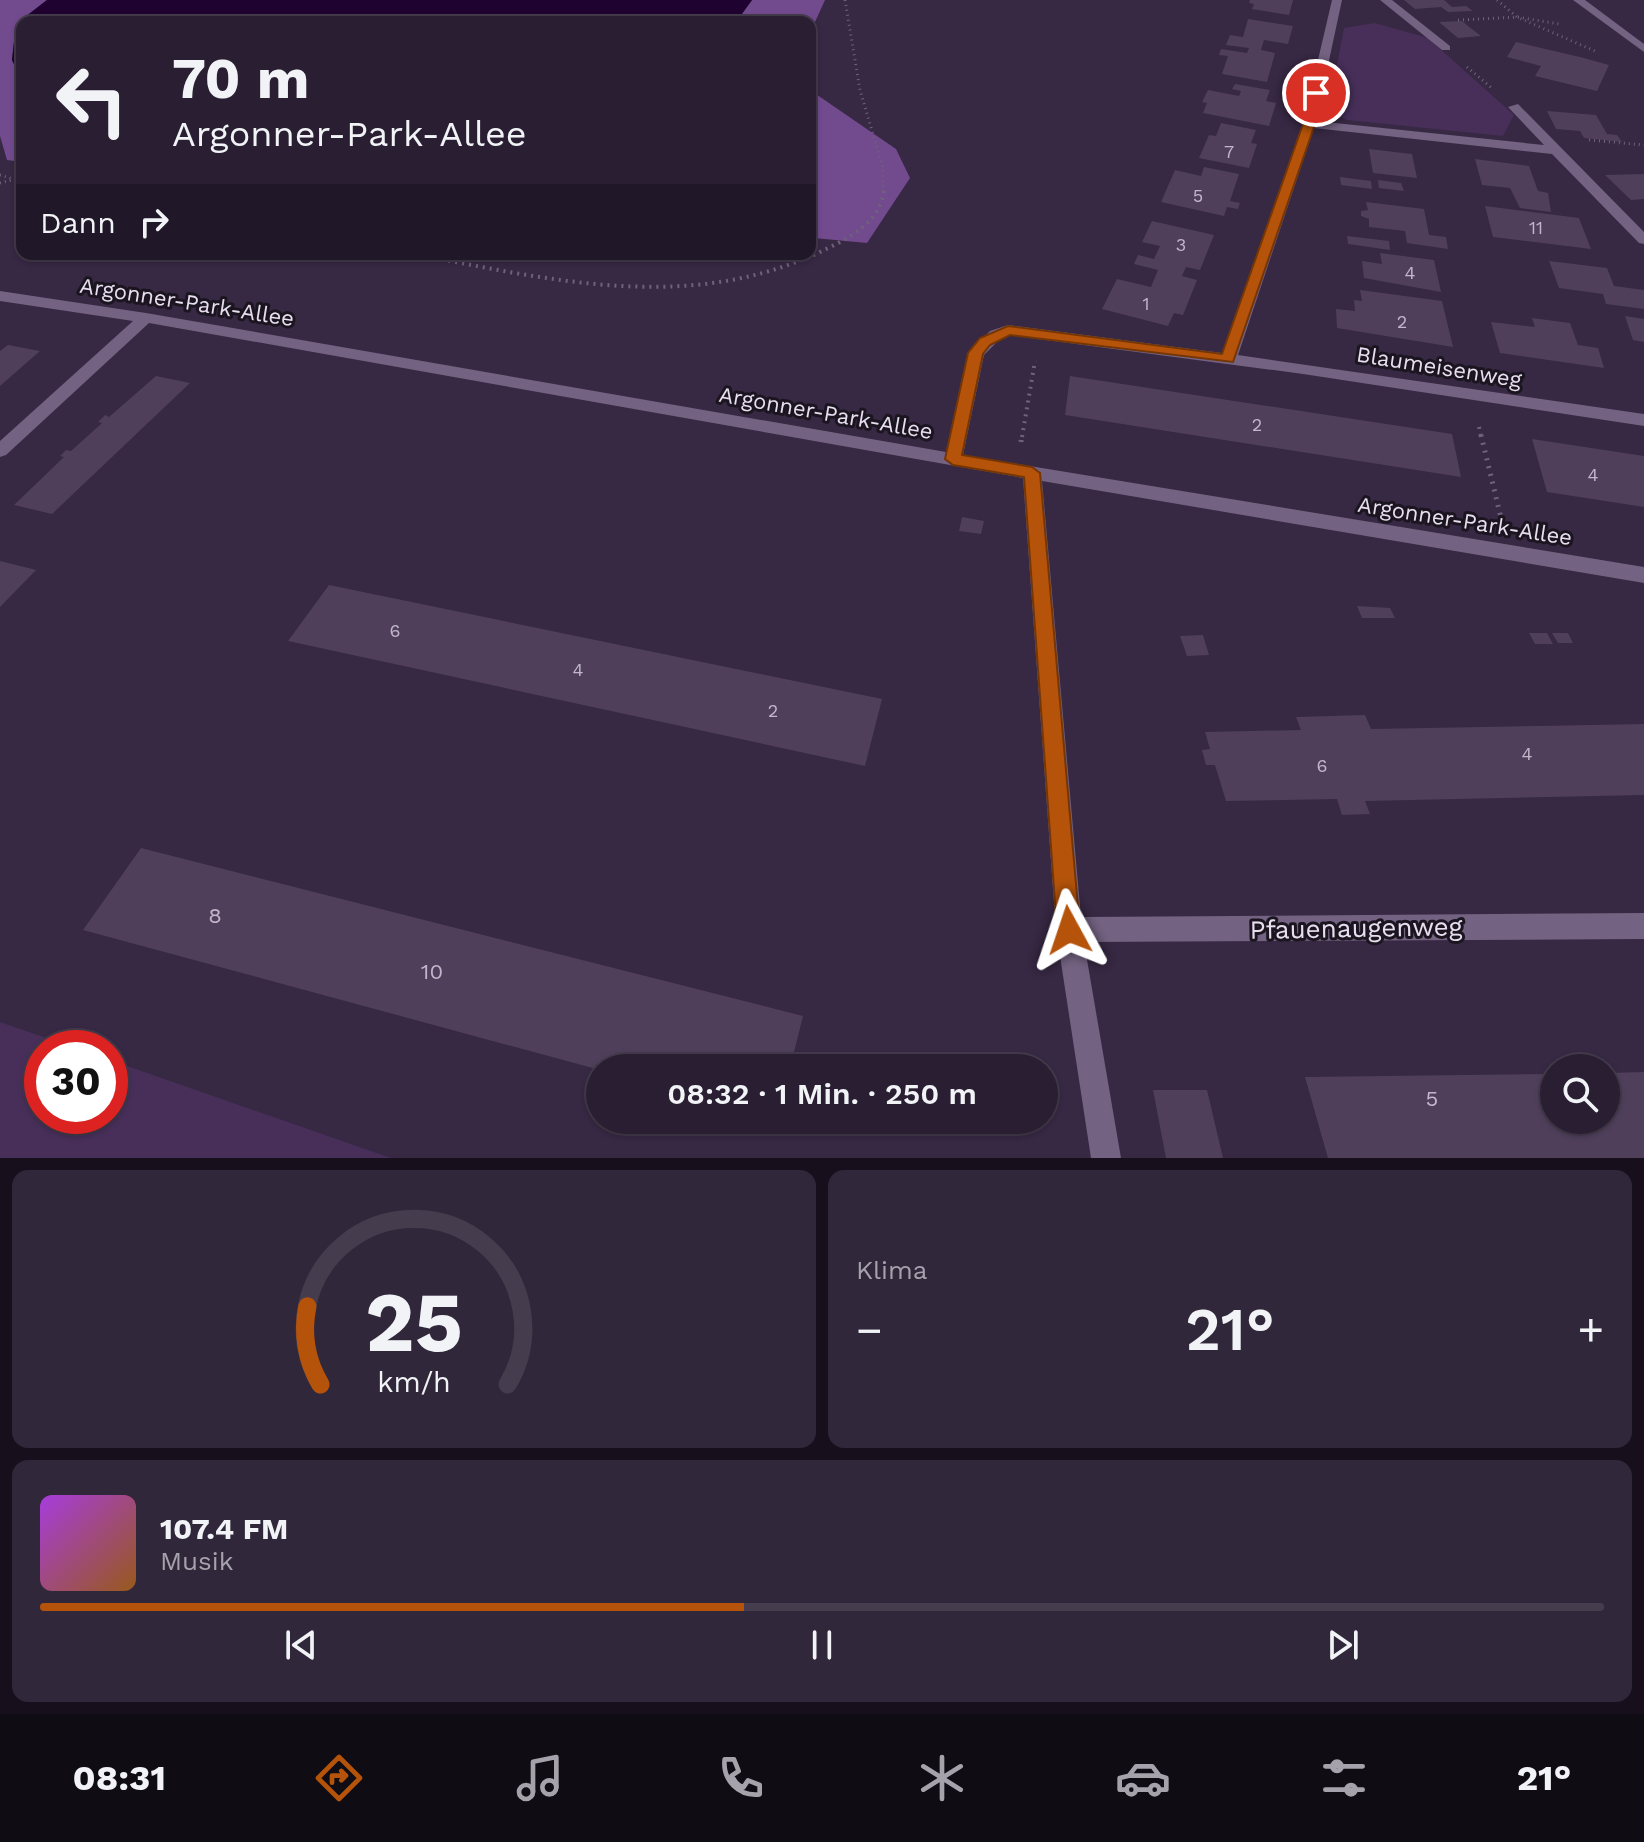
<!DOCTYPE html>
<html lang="de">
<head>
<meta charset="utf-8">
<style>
  :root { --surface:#291e32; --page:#31273a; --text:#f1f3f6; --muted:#a5a2ac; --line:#453c4d; --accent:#b45309 }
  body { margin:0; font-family:"Work Sans",sans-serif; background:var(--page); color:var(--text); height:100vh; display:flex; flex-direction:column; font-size:30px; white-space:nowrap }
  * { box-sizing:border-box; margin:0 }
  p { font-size:26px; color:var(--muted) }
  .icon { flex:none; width:44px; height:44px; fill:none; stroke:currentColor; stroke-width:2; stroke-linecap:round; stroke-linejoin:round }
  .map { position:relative; height:1158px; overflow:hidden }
  .sheet { display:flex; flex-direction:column; gap:12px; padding:12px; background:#17101c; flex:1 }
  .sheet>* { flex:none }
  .banner { position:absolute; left:16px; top:16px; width:800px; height:244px; border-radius:16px; box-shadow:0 2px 6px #0004,0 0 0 2px var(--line); background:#291e32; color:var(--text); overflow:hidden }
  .buttons { position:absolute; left:1540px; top:1054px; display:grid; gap:16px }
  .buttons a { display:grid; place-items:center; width:80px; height:80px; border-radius:50%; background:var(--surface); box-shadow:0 2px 6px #0004,0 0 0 2px var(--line); font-size:40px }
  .speed { position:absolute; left:24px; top:1030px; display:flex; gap:16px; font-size:40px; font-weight:700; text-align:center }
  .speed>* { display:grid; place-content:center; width:104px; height:104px; border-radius:50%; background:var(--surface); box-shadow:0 2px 6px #0004,0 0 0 2px var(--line); line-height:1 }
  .speed .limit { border:12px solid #d22; background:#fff; color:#111 }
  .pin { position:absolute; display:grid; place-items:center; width:68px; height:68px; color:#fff; margin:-34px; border:4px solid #fff; border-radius:50%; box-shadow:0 2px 8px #0007 }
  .me { position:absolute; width:88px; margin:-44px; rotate:355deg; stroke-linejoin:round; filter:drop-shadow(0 0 6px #0008) }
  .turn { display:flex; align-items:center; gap:28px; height:168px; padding:0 24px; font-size:36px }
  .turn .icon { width:104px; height:104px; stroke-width:2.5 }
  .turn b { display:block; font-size:56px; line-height:68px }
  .then { display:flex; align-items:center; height:76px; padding:0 24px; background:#0003; gap:16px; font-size:30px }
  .big { font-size:60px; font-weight:600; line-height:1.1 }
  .sheet .tile { flex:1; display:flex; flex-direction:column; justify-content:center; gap:12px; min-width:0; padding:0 28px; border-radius:16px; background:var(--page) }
  .sheet .dial { align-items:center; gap:0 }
  .dial svg { height:208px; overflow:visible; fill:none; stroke:var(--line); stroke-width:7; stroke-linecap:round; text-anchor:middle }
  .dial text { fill:var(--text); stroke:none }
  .song { display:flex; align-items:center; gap:24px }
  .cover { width:96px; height:96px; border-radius:12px; background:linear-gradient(135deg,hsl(280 70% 55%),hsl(30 70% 35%)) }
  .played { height:8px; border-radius:4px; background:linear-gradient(90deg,var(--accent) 45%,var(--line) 45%) }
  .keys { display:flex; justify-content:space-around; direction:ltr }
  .heat { display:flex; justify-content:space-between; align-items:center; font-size:44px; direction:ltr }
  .sheet .tiles { flex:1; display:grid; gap:12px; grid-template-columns:1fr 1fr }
  .tile:last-child { grid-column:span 2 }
  .trip { position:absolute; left:586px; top:1054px; width:472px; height:80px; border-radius:40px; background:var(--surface); box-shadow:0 2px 6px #0004,0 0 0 2px var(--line); font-weight:600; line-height:80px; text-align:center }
  .tabs { display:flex; height:128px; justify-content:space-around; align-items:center; background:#100c14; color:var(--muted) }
  .tabs .icon { width:56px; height:56px }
  .tabs .active { color:var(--accent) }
  .tabs b { font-size:36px; color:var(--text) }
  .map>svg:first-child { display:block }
</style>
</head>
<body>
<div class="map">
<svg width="1644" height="1158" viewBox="0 0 1644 1158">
  <rect width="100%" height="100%" fill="#372843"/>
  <path fill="#472f59" d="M 1375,23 L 1428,38 L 1514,115 L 1503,136 L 1347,120 L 1328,111 L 1344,28 Z
    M 0,1022 L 75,1048 L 42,1048 L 42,1116 L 110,1116 L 110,1060 L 391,1158 L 0,1158 Z"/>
  <path fill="#724a8e" d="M 0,0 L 47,0 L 16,24 L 12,60 L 22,80 L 22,162 L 7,160 L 0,136 Z
    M 752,0 L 825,0 L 810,33 L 810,22 L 736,22 Z
    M 810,90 L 896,149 L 910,178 L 867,243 L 814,238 L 810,234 Z"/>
  <path fill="#200231" d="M 47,0 L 752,0 L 736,22 L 22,22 L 22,80 L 12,60 L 16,24 Z"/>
  <path fill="#4f3f5b" d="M 1250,0 L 1293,0 L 1289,15 L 1252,9 L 1254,4 L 1249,3 Z
    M 1404,0 L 1444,0 L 1452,7 L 1466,6 L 1473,11 L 1448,12 L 1441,7 L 1415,9 Z
    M 1248,19 L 1293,26 L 1288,44 L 1264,40 L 1261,50 L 1275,53 L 1267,82 L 1222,74 L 1228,56 L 1219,55 L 1221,49 L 1247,53 L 1249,48 L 1226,45 L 1230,35 L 1243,37 Z
    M 1462,21 L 1468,26 L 1481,36 L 1458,38 L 1439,22 Z
    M 1516,42 L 1580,57 L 1609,65 L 1597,91 L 1535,76 L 1541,66 L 1507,57 Z
    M 1235,84 L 1270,90 L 1266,101 L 1276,103 L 1269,126 L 1203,113 L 1207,103 L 1202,102 L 1208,90 L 1239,96 L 1241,91 L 1232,89 Z
    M 1547,111 L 1596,115 L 1607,134 L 1617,135 L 1622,142 L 1584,138 L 1580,131 L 1556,129 Z
    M 1221,123 L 1256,130 L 1251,143 L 1257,144 L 1249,168 L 1199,158 L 1209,135 L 1216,136 Z
    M 1369,149 L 1412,154 L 1417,178 L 1373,173 Z
    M 1475,159 L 1529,166 L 1538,191 L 1548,193 L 1551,212 L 1520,208 L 1510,188 L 1482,185 Z
    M 1204,167 L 1239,174 L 1230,201 L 1240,203 L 1238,209 L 1227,207 L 1224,216 L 1161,202 L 1175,170 L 1201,176 Z
    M 1644,174 L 1644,199 L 1631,200 L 1605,175 Z
    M 1340,177 L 1371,181 L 1372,189 L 1341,185 Z
    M 1378,180 L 1401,183 L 1404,191 L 1379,188 Z
    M 1366,202 L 1424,209 L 1429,235 L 1446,237 L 1448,249 L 1407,243 L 1405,231 L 1369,227 L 1369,219 L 1361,216 L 1361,211 L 1368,210 Z
    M 1485,206 L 1579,218 L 1591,249 L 1493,237 Z
    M 1152,221 L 1214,235 L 1200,270 L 1186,267 L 1182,276 L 1197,280 L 1183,315 L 1174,313 L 1168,326 L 1102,309 L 1117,279 L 1151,287 L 1158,270 L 1134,264 L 1138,255 L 1154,259 L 1160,246 L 1142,242 Z
    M 1347,236 L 1389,241 L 1390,250 L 1348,244 Z
    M 1380,253 L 1434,260 L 1441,292 L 1364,278 L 1362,261 L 1382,264 Z
    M 1549,261 L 1607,268 L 1614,286 L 1644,290 L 1644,309 L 1606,304 L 1603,294 L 1559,288 Z
    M 1360,290 L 1442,301 L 1453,347 L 1337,328 L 1336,309 L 1355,311 L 1354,300 L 1362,301 Z
    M 1625,316 L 1644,319 L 1644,342 L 1633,340 Z
    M 1532,318 L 1570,323 L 1578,345 L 1598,348 L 1604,368 L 1500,353 L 1491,322 L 1535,327 Z
    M 8,345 L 40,351 L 0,386 L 0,351 Z
    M 156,376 L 190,383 L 52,514 L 14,505 L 64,457 L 60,456 L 66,450 L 71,451 L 102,423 L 98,422 L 105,415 L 109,417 Z
    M 1070,376 L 1452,434 L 1461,477 L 1065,415 Z
    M 1532,439 L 1644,456 L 1644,507 L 1547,492 Z
    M 962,517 L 984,521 L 981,534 L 959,531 Z
    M 0,561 L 36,570 L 0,607 Z
    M 329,585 L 882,699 L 865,766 L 288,641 Z
    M 1357,606 L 1390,608 L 1395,618 L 1362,618 Z
    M 1529,633 L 1547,633 L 1553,644 L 1535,644 Z
    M 1552,633 L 1568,633 L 1573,643 L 1558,643 Z
    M 1203,635 L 1209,655 L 1187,656 L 1180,636 Z
    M 1365,715 L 1371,729 L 1644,724 L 1644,795 L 1365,801 L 1370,814 L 1342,815 L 1337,799 L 1226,801 L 1215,765 L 1206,765 L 1202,750 L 1210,749 L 1205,732 L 1301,730 L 1296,717 Z
    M 141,848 L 803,1016 L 790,1068 L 600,1070 L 83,930 Z
    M 1644,1072 L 1644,1158 L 1328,1158 L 1305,1077 L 1554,1074 L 1554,1120 L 1606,1120 L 1606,1073 Z
    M 1153,1090 L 1207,1090 L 1223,1158 L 1166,1158 Z"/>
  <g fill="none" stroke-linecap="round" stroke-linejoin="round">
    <path stroke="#6f627a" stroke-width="3" stroke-dasharray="1 4" stroke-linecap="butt" d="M 845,0 L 860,90 L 883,168 L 883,192
      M 1497,0 L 1517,17 L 1597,52
      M 1458,20 L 1517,17 L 1559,24
      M 1467,67 L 1493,89
      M 1589,140 L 1644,145
      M 0,175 L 22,182
      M 0,183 L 12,180"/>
    <path stroke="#6f627a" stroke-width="4" stroke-dasharray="2 5" stroke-linecap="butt" d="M 414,254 C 552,280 689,314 822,251 C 849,238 880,223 884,190
      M 1479,427 L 1481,437
      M 1022,437 L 1035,361"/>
    <path stroke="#6f627a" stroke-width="5" stroke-dasharray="2 6" stroke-linecap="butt" d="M 1481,435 L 1501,518
      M 1021,442 L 1022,435"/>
    <path fill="#736281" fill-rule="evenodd" d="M 1332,0 L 1342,0 L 1316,121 L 1544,145 L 1508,107 L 1518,104 L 1644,232 L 1644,244 L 1639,243 L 1552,154 L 1314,128 L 1238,355 L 1644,414 L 1644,426 L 1303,374 L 1009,335 L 1002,337 L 984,355 L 963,455 L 1644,567 L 1644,583 L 1042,481 L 1081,917 L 1644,913 L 1644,939 L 1084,942 L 1121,1158 L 1091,1158 L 1056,930 L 1023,478 L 149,323 L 6,455 L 0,457 L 0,441 L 133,321 L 0,301 L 0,291 L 146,313 L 946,452 L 968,353 L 990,331 L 1008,325 L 1222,353 L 1303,124 Z
      M 1380,0 L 1392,0 L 1450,46 L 1450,50 L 1442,50 Z"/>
    <path fill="#736281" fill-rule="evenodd" d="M 1573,0 L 1585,0 L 1644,44 L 1644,52 Z"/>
  </g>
  <path fill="#b45309" stroke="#753606" stroke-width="2" d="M 1316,89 L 1322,93 L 1315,124 L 1233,362 L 1010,335 L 990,345 L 983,354 L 962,455 L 1032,467 L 1040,473 L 1080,930 L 1077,939 L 1069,942 L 1061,939 L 1057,930 L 1024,477 L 953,465 L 945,459 L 968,353 L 980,338 L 1008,326 L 1222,354 L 1303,124 L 1310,93 Z"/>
  <g text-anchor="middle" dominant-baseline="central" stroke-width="6" stroke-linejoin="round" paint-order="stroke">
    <g font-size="18" fill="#c1b6ca">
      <text x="1229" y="151">7</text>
      <text x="1198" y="195">5</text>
      <text x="1536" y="227">11</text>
      <text x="1181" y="244">3</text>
      <text x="1410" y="272">4</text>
      <text x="1146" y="303">1</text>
      <text x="1402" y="321">2</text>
      <text x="1257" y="424">2</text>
      <text x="1593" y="474">4</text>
      <text x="395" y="630">6</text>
      <text x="578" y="669">4</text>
      <text x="773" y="710">2</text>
      <text x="1527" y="753">4</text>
      <text x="1322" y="765">6</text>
    </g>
    <g font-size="22" fill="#e7deef" stroke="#1b1520">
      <text transform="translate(187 302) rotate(9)">Argonner-Park-Allee</text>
      <text transform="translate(1439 367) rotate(9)">Blaumeisenweg</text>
      <text transform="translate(826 413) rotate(10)">Argonner-Park-Allee</text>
      <text transform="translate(1465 521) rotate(9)">Argonner-Park-Allee</text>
    </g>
    <g font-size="22" fill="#c1b6ca">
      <text x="215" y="915">8</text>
      <text x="432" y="971">10</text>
      <text x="1432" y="1098">5</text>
    </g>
    <g font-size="26" fill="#e7deef" stroke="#1b1520">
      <text transform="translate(1356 928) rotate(-1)">Pfauenaugenweg</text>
    </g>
  </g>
</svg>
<div class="buttons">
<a><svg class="icon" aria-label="search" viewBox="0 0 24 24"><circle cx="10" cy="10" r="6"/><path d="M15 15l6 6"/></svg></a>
</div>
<div class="speed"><div class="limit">30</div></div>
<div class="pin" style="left:1316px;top:93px;background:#d93025"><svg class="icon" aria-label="arrive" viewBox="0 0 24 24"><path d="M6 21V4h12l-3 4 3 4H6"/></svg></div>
<svg class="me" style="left:1069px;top:930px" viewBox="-20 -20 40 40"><path d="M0-17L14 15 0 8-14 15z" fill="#b45309" stroke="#fff" stroke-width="4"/></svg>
<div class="trip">08:32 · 1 Min. · 250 m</div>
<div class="banner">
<div class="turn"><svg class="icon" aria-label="left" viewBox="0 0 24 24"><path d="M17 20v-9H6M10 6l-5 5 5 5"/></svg><div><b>70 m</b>Argonner-Park-Allee</div></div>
<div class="then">Dann<svg class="icon" aria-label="right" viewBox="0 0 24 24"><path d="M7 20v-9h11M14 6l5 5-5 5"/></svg></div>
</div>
</div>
<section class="sheet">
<div class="tiles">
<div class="tile dial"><svg viewBox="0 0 100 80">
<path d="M14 69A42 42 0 1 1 86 69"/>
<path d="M14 69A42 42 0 0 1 9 39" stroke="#b45309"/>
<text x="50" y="56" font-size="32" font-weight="700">25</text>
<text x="50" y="72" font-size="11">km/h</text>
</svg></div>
<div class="tile"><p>Klima</p>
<div class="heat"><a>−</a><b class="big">21°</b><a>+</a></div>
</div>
<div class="tile">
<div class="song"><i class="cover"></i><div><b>107.4 FM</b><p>Musik</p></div></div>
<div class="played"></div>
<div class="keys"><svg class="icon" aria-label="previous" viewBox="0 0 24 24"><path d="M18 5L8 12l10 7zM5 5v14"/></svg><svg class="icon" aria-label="pause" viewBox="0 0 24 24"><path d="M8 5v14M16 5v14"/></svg><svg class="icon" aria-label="next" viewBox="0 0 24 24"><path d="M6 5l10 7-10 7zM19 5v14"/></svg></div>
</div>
</div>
</section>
<nav class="tabs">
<b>08:31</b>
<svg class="icon active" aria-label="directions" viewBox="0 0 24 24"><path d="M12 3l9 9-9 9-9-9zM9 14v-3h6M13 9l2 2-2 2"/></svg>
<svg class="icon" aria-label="music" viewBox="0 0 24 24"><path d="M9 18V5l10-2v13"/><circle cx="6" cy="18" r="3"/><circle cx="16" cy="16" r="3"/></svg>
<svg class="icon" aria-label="phone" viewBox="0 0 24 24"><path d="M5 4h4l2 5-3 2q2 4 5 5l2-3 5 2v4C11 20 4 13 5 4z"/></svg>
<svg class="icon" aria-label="climate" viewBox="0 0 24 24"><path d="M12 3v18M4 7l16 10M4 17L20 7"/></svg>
<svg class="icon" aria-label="car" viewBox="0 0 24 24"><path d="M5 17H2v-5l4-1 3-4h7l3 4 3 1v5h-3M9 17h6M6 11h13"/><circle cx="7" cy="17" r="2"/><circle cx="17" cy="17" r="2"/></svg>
<svg class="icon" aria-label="filters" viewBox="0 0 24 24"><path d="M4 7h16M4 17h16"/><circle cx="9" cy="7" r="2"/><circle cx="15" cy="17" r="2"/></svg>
<b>21°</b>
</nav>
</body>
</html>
